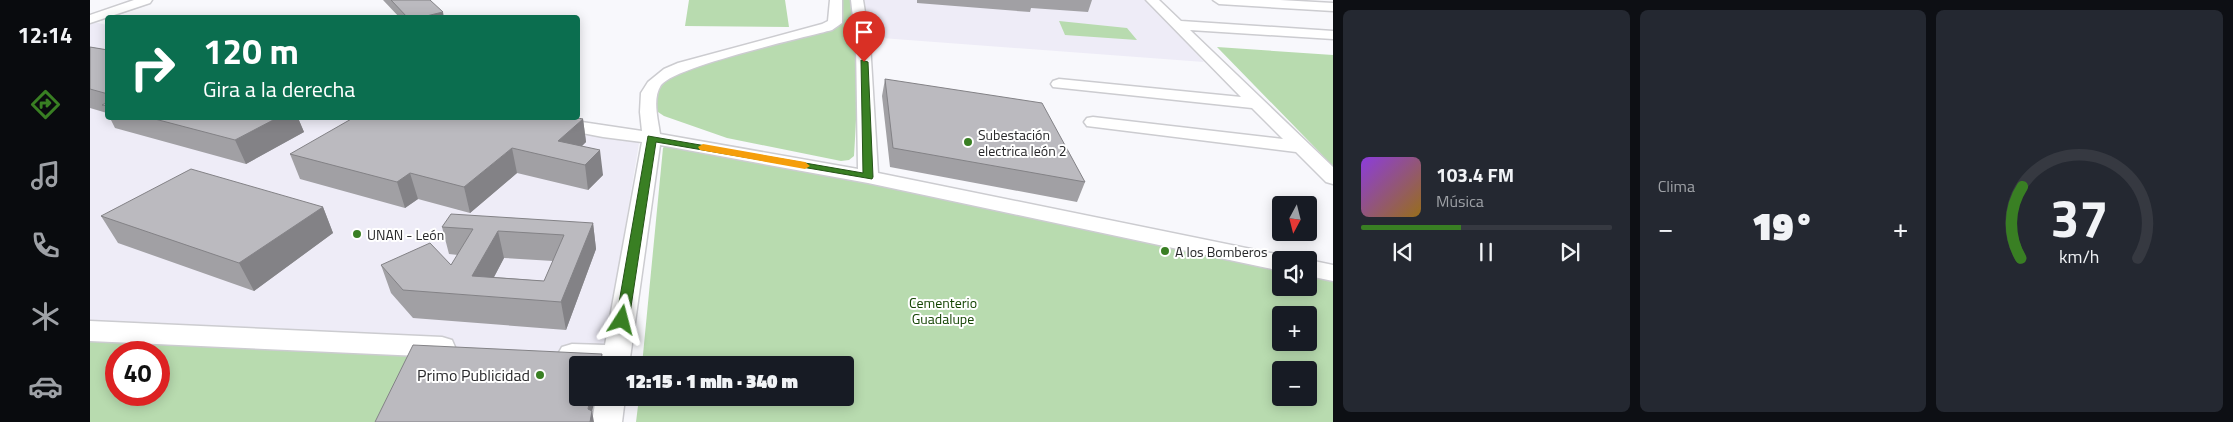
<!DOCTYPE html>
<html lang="es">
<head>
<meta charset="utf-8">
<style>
  :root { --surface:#171b24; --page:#242831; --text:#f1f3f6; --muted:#9ea1a6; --line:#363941; --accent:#397f23 }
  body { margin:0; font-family:"Titillium Web",sans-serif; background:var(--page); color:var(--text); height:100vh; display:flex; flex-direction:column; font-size:19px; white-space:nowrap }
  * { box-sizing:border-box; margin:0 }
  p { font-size:16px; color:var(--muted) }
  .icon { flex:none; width:28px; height:28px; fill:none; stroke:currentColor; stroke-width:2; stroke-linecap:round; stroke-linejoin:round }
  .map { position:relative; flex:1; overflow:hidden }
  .panel { display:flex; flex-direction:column; gap:10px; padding:10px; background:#0d0f14; width:900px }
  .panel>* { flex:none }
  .guide { position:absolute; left:15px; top:15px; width:475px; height:105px; border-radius:5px; box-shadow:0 2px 12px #0003; background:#0b6e4f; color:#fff; overflow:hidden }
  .needle { width:32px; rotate:187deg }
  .buttons { position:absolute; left:1182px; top:196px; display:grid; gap:10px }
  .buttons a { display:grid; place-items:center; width:45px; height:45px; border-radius:5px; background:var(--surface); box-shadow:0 2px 12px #0003; font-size:25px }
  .speed { position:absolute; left:15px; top:341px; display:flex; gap:10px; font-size:25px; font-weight:700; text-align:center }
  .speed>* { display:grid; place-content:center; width:65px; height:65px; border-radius:50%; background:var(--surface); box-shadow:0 2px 12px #0003; line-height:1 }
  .speed .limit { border:8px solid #d22; background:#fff; color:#111 }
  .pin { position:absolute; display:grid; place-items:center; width:42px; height:42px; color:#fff; margin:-51px -21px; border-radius:50% 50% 50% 0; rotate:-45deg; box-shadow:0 0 5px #0007 }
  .pin .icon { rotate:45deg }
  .me { position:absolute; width:55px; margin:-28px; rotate:9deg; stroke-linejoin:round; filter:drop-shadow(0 0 4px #0008) }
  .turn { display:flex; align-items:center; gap:18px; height:105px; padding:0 15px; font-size:22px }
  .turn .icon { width:65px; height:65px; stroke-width:2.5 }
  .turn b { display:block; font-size:35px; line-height:42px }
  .big { font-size:38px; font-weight:800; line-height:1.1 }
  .panel .widget { flex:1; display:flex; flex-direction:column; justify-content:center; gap:8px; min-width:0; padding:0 18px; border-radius:8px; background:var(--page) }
  .panel .dial { align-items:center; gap:0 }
  .dial svg { height:130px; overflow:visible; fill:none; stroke:var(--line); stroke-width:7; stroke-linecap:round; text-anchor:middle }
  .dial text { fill:var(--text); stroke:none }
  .song { display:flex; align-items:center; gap:15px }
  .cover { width:60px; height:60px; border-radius:8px; background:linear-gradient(135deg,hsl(270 70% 55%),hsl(40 70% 35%)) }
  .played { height:5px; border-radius:2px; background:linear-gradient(90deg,var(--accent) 40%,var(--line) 40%) }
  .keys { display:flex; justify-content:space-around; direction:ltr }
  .heat { display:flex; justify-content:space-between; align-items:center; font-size:28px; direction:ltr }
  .panel .tiles { flex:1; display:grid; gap:10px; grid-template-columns:repeat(3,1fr) }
  .trip { position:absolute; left:479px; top:356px; width:285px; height:50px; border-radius:5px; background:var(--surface); box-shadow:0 2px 12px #0003; font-weight:800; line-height:50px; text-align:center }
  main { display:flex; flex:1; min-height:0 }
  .menu { display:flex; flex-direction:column; width:90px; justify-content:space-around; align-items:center; background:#090b0e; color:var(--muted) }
  .menu .icon { width:35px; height:35px }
  .menu .on { color:var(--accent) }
  .menu b { font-size:22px; color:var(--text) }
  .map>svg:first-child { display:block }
</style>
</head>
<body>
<main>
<nav class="menu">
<b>12:14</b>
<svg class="icon on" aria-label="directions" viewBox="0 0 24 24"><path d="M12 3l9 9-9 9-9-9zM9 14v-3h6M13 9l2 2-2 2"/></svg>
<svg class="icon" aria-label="music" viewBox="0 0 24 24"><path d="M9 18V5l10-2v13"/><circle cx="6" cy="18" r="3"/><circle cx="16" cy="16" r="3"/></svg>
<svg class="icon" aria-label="phone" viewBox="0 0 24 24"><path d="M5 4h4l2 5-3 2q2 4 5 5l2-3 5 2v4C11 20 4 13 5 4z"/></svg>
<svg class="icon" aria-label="climate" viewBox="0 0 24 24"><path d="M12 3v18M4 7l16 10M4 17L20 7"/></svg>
<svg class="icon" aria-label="car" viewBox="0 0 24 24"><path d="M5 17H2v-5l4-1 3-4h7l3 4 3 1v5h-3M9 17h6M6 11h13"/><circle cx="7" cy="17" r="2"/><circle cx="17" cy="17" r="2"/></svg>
</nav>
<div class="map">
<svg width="1243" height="422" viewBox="0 0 1243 422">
  <rect width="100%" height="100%" fill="#f8f8fc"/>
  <path fill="#eeecf7" d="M 774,0 L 1058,0 L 1114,62 L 778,37 L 772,6 Z
    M 0,21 L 17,25 L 18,118 L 440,118 L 550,137 L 514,356 L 0,331 Z"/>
  <path fill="#b8dbaf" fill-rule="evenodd" d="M 599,0 L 695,0 L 699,27 L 595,26 Z
    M 750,0 L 761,0 C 760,20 765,38 766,58 C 768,91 766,123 764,156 L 759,160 L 751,161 L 637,138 L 574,116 L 565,110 L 571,79 L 614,64 L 743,28 L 752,19 Z
    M 969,21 L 1037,28 L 1047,40 L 975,35 Z
    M 1127,47 L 1243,55 L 1243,166 Z
    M 579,140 L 744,172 L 1191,269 L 1191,288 L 1219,288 L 1219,275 L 1243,281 L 1243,422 L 546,422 L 549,398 L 755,398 L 755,365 L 552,365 L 573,148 ZM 1191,315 L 1219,315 L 1219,342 L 1191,342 ZM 1191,370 L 1219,370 L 1219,398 L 1191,398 Z
    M 0,335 L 331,351 L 297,422 L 0,422 ZM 26,352 L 69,352 L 69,395 L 26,395 Z"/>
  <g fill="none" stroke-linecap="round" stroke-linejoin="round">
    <g stroke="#ccccd0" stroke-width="3">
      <path id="minor" d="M 44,0 L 62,0 L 60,3 L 0,23 L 0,15 Z
        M 740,0 L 752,0 L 752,23 L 742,30 C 712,38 586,66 571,85 C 562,99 568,119 570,134 L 768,169 L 766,43 L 761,0 L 773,0 L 780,43 L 788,173 L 1191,255 L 1201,260 L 1191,260 L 1191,271 L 778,183 L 570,145 L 539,365 L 482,364 L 472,361 L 468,354 L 472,347 L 482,344 L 515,345 L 552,142 L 513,137 L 440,123 L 434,122 L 432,118 L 465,118 L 552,131 L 550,112 L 551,93 L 558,82 L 574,69 L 588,63 L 732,24 L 738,21 Z
        M 1056,0 L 1069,0 L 1091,21 L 1243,31 L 1243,39 L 1100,30 L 1243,167 L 1243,184 L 1236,182 L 1206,152 L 997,126 L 994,122 L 997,118 L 1003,117 L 1193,139 L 1162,108 L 963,87 L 961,84 L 963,81 L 969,79 L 1151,97 Z
        M 1123,0 L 1190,0 L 1243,3 L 1243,11 L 1129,4 Z
        M 1219,260 L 1243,265 L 1243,281 L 1219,276 Z
        M 0,321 L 352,337 L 362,340 L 365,347 L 362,354 L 352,357 L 0,341 Z
        M 506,398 L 535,398 L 532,422 L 502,422 Z"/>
    </g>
    <use href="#minor" fill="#fff" fill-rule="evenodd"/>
  </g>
  <path fill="#a1a0a4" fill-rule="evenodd" d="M 293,0 L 340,0 L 354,18 L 310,18 Z
    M 827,0 L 1002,0 L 998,12 L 941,8 L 940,12 L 827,3 Z
    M 0,47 L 18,50 L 18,114 L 17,113 L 0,108 Z
    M 795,79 L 995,182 L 987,202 L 800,167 L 792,96 Z
    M 20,118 L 208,118 L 214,132 L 156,164 L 25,128 Z
    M 493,119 L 496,142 L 492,146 L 513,175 L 498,190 L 427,173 L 380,213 L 328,199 L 315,208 L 210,179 L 200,154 Z
    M 233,207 L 243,233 L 164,291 L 28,243 L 11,216 Z
    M 503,223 L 506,249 L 476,330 L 323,318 L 301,293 L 291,265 L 361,265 L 368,255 L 359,254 L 352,227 ZM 414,258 L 463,261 L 454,281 L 404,277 Z"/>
  <path fill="#838286" d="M 353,12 L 354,18 L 328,18 Z
    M 187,118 L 208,118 L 214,132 L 156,164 L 145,140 Z
    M 493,119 L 496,142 L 477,160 L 468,141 Z
    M 422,148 L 427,173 L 380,213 L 374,187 Z
    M 510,150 L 513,175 L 498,190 L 495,165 Z
    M 320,173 L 328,199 L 315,208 L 307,182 Z
    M 233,207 L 243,233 L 164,291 L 149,263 Z
    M 503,223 L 506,249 L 476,330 L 471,302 Z
    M 408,231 L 414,258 L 394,296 L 382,276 Z
    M 512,354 L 513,365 L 510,365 Z
    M 500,398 L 505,398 L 500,422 L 498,409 Z
    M 502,411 L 504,422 L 500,422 Z"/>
  <path fill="#bbbabf" stroke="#838286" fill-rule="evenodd" d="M 301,0 L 340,0 L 353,12 L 328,18 L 318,18 Z
    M 0,47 L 18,50 L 18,94 L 0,89 Z
    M 795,79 L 952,103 L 995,182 L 803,148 Z
    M 18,102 L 18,106 L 12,105 Z
    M 61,118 L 187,118 L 145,140 Z
    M 263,118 L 487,118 L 493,119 L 468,141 L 510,150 L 495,165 L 422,148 L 374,187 L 320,173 L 307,182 L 200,154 Z
    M 101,169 L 233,207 L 149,263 L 11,216 Z
    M 361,214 L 503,223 L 471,302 L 313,290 L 291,265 L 340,243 L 361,265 L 383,229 L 352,227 ZM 408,231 L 474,235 L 454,281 L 382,276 Z
    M 323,345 L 512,354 L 510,365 L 488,365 L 488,398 L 500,398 L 498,409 L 502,411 L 500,422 L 285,422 Z"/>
  <path fill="#397f23" stroke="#255317" d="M 771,60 L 778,62 L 783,177 L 782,179 L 566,142 L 539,320 L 537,323 L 528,323 L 526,320 L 558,136 L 773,173 Z"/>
  <path fill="#f59e0b" d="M 613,144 L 715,162 L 720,166 L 715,169 L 610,150 L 608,147 Z"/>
  <g fill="#397f23" stroke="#fff" stroke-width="2">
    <circle cx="878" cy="142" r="5"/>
    <circle cx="267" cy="234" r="5"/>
    <circle cx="1075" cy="251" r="5"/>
    <circle cx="450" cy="375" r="5"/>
  </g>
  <g text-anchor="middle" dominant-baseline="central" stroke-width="4" stroke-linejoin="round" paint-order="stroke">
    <g font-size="14" fill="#28282a" stroke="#fff" text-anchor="start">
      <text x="888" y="134">Subestación<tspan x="888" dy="16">electrica león 2</tspan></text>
      <text x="277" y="234">UNAN - León</text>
      <text x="1085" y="251">A los Bomberos</text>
    </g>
    <g font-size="14" fill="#144403" stroke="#fff">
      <text x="853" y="302">Cementerio<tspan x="853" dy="16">Guadalupe</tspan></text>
    </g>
    <g font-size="16" fill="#28282a" stroke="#fff" text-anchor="end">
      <text x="440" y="375">Primo Publicidad</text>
    </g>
  </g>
</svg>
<div class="buttons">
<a><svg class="needle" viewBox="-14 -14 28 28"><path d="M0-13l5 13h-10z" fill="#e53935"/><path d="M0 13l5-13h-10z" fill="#9ea1a6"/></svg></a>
<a><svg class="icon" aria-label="sound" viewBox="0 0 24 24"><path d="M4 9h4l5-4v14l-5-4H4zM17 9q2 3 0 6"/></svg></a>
<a>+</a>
<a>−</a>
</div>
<div class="speed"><div class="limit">40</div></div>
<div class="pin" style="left:774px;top:62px;background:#d93025"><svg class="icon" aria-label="arrive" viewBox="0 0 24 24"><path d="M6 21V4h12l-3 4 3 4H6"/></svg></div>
<svg class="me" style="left:532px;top:320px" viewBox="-20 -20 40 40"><path d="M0-17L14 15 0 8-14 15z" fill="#397f23" stroke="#fff" stroke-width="4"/></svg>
<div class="trip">12:15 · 1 min · 340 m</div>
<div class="guide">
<div class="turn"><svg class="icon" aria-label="right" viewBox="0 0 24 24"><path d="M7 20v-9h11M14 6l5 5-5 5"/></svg><div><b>120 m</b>Gira a la derecha</div></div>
</div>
</div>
<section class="panel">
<div class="tiles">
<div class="widget">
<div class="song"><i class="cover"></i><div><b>103.4 FM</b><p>Música</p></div></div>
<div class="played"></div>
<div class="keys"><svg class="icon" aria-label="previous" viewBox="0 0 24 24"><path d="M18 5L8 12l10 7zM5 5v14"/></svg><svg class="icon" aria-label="pause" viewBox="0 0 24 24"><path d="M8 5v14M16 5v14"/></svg><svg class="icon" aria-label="next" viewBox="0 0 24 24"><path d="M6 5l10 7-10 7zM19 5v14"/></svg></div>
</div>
<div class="widget"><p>Clima</p>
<div class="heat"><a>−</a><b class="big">19°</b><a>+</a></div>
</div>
<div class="widget dial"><svg viewBox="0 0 100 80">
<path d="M14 69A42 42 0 1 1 86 69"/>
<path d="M14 69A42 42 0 0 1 15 25" stroke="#397f23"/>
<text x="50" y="56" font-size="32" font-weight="700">37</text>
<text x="50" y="72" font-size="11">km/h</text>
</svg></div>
</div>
</section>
</main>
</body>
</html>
